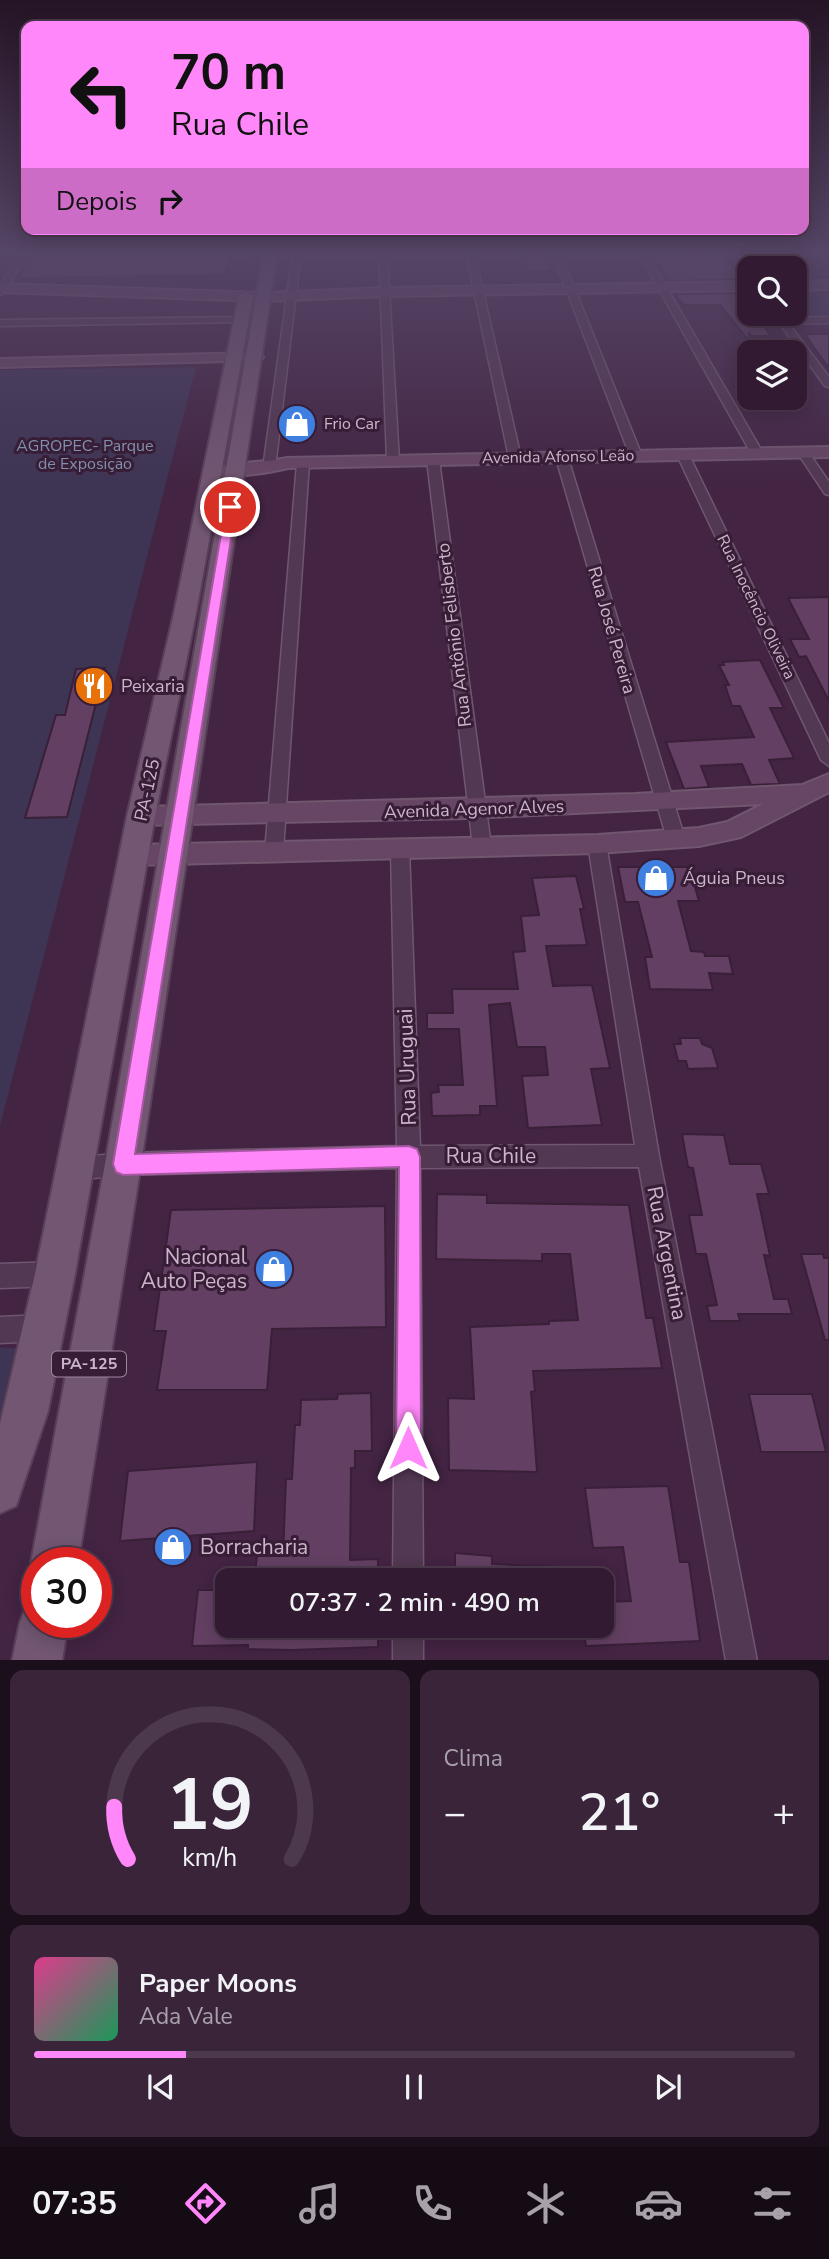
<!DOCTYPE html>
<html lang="pt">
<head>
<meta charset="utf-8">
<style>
  :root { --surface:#321b32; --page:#3a243a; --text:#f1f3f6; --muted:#a8a1ac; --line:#4d394d; --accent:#ff87f9 }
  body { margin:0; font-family:"Nunito Sans",sans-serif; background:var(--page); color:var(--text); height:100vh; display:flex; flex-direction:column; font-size:26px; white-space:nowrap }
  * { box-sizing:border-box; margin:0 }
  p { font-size:23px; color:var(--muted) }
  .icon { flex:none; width:38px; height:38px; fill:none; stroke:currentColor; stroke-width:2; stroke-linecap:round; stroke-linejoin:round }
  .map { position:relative; height:1660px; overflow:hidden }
  .panel { display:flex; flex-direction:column; gap:10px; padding:10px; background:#1c0f1c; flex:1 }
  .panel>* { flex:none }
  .hud { position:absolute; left:21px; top:21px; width:788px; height:214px; border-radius:14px; box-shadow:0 4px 18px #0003,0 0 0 2px var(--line); background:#ff87f9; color:#111; overflow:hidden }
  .tools { position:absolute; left:737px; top:256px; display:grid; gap:14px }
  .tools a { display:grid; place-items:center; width:70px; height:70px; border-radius:14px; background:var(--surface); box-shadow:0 4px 18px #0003,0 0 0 2px var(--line); font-size:35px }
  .speed { position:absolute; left:21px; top:1547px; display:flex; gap:14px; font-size:35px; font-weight:700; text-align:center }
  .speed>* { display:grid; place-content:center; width:91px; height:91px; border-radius:50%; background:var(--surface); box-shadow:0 4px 18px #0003,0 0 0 2px var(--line); line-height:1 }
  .speed .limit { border:10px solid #d22; background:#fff; color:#111 }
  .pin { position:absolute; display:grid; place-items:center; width:60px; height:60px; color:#fff; margin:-30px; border:4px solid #fff; border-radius:50%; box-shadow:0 2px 7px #0007 }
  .me { position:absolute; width:77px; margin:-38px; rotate:0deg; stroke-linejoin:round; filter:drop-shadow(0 0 5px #0008) }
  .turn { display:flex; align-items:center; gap:24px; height:147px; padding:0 35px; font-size:32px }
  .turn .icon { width:91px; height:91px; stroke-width:2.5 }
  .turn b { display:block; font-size:49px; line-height:60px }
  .then { display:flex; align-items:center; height:66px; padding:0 35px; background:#0003; gap:14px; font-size:26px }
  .big { font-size:52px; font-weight:600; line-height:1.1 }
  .panel .tile { flex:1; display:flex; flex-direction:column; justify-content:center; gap:10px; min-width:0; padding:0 24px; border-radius:14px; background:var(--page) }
  .panel .dial { align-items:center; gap:0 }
  .dial svg { height:182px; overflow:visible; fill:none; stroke:var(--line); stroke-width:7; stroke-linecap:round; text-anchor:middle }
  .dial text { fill:var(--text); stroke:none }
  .song { display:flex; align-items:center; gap:21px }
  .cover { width:84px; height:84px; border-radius:10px; background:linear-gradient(135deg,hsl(330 70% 55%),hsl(150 70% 35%)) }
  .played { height:7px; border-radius:4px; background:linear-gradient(90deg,var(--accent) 20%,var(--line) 20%) }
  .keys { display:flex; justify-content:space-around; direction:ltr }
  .heat { display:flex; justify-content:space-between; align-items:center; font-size:38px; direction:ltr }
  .panel .tiles { flex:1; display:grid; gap:10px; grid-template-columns:1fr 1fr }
  .tile:last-child { grid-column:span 2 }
  .trip { position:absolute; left:215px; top:1568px; width:399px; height:70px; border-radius:14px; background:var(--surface); box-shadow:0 4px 18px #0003,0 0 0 2px var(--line); font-weight:600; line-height:70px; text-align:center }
  .tabs { display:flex; height:112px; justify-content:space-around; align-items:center; background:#140b14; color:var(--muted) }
  .tabs .icon { width:49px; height:49px }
  .tabs .current { color:var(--accent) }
  .tabs b { font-size:32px; color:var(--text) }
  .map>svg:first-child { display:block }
</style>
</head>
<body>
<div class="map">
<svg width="829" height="1661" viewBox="0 0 829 1661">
  <rect width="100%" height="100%" fill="#432443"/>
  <path fill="#3e3453" d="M 795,292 L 829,292 L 829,318 L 796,318 L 792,313 L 794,313 Z
    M 196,367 L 0,1126 L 0,370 Z
    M 0,1347 L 22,1349 L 0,1462 Z"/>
  <path fill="#634063" stroke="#3a1f39" stroke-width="2" d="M 31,252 L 230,252 L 225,275 L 19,278 Z
    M 651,252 L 723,254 L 743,279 L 669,281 Z
    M 545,256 L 552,271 L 529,271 L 523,257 Z
    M 749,293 L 749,319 L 759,319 L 771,336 L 751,336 L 749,332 L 749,341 L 720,305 L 684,305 L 674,294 Z
    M 805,334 L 829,334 L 829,368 L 815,349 Z
    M 829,597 L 829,701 L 806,656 L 799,657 L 790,639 L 809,639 L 788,598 Z
    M 760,660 L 784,708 L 770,708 L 794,758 L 769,760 L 780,784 L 751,785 L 742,764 L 701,766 L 709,787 L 684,789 L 666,742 L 754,737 L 740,706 L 732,706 L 725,685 L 729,685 L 719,665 L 724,665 L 723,662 Z
    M 105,668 L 67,817 L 25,818 L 56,715 L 65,715 L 76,669 Z
    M 618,867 L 689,867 L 699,901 L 678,901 L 691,951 L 704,952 L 705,956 L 729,956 L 733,974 L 709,973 L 713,990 L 650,989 L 645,957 L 652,957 L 638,902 L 625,902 Z
    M 576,876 L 584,909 L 580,909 L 587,945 L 546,946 L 553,986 L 592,985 L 610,1068 L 591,1069 L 602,1125 L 528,1128 L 522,1076 L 548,1075 L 545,1047 L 517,1047 L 510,1003 L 489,1005 L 497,1106 L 480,1106 L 480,1115 L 432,1116 L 431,1093 L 439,1092 L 438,1085 L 463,1085 L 459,1029 L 427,1029 L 427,1013 L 453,1013 L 452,989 L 518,989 L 513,952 L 525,951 L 521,916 L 539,915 L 532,878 Z
    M 680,1038 L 700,1038 L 702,1044 L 712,1048 L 718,1068 L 688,1069 L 686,1061 L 678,1061 L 674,1044 L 681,1044 Z
    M 682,1134 L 724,1135 L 730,1164 L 761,1164 L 769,1194 L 757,1194 L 770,1256 L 764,1255 L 774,1299 L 788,1299 L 792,1314 L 738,1314 L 740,1321 L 710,1321 L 707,1306 L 717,1305 L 706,1254 L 696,1254 L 689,1215 L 702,1215 L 693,1168 L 688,1167 Z
    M 437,1194 L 487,1195 L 487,1203 L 629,1205 L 646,1318 L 653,1318 L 662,1368 L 533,1371 L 535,1391 L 531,1392 L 537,1472 L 449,1470 L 448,1398 L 474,1399 L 470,1327 L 549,1324 L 549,1321 L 578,1320 L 570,1254 L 542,1254 L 542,1261 L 436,1259 Z
    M 385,1206 L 386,1327 L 272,1329 L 267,1390 L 157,1390 L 166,1331 L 154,1331 L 171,1210 Z
    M 801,1254 L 823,1254 L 824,1258 L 829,1258 L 829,1340 L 825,1340 Z
    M 371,1393 L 372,1451 L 355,1451 L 355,1468 L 351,1468 L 350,1560 L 378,1559 L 378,1580 L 254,1580 L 257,1556 L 283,1556 L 286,1479 L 292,1479 L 295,1425 L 300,1425 L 301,1400 L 337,1399 L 338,1394 Z
    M 749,1394 L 812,1394 L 826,1452 L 761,1452 Z
    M 257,1462 L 254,1531 L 120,1541 L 128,1471 Z
    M 668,1486 L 680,1562 L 689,1562 L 700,1641 L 586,1646 L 583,1626 L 602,1626 L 602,1602 L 631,1601 L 623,1547 L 593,1548 L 585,1488 Z
    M 455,1553 L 492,1556 L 492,1564 L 582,1568 L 582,1580 L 455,1580 Z
    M 198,1590 L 228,1590 L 228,1626 L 378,1626 L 378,1647 L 291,1650 L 248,1649 L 248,1645 L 192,1646 Z"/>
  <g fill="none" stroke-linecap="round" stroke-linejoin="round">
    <g stroke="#70566f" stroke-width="3">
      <path id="street" d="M 21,252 L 29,252 L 4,292 L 0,295 L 0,285 L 16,260 L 0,260 L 0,256 Z
        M 293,252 L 301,252 L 275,468 L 269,471 L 263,468 Z
        M 379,252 L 387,252 L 399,461 L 393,464 L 387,461 Z
        M 466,252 L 474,252 L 521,458 L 515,461 L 509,458 Z
        M 552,252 L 560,252 L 642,456 L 640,458 L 630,456 Z
        M 638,252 L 646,252 L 763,453 L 761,455 L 751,453 Z
        M 727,252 L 735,252 L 749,270 L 749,279 Z
        M 772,313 L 781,313 L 785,318 L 829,317 L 829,323 L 789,324 L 829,377 L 829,387 L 825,386 Z
        M 246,317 L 246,321 L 243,322 L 0,326 L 0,320 Z
        M 803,449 L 807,450 L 829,482 L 829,495 L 825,494 L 797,452 Z
        M 683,452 L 689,455 L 829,743 L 829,766 L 821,760 L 677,455 Z
        M 558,456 L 568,458 L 685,839 L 682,844 L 670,844 L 667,839 L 556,458 Z
        M 433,457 L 439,460 L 491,846 L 488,851 L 476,851 L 473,846 L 427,460 Z
        M 303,460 L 309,463 L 283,852 L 280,857 L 268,857 L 265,852 L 297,463 Z
        M 597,837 L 603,839 L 606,844 L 659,1156 L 757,1661 L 726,1661 L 639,1167 L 420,1168 L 423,1580 L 393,1580 L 397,1168 L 123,1175 L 74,1180 L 66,1177 L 63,1169 L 66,1161 L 74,1158 L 123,1153 L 397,1146 L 391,848 L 394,843 L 406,843 L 409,848 L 420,1146 L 635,1145 L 588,844 L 591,839 Z
        M 55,1262 L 64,1265 L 67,1274 L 64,1283 L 55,1286 L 0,1288 L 0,1264 Z
        M 41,1315 L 50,1319 L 54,1328 L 50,1337 L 41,1341 L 0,1343 L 0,1317 Z
        M 393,1626 L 423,1626 L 423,1661 L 393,1661 Z"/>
    </g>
    <g stroke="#70566f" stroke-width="4">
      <path id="secondary" d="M 829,281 L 829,289 L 794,290 L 794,282 Z
        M 749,282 L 749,290 L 385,296 L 265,301 L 0,292 L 0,284 L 265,293 L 385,288 Z
        M 256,353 L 263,357 L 261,360 L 0,367 L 0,359 Z
        M 829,447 L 829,457 L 288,468 C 272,472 215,482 204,471 C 210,464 271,462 287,458 Z
        M 829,774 L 829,792 L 741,837 L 699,846 L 597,853 L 134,865 L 125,862 L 121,855 L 125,848 L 134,845 L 597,835 L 699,828 L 727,822 L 763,804 L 470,818 L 141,825 L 132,822 L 129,816 L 132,810 L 141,807 L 635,794 L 802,785 Z"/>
    </g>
    <g stroke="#593f58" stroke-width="4">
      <path id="primary" d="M 264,252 L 277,252 L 141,1164 L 78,1563 L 37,1563 L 37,1578 L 31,1563 L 105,1164 Z
        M 246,292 L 253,296 L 196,613 L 155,816 L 75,1274 L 48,1411 L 16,1506 L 0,1513 L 0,1424 L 35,1274 L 127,816 L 174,613 L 239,296 Z
        M 37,1601 L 37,1622 L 68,1622 L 62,1661 L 12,1661 L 20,1622 L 27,1605 Z"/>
    </g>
    <use href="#street" fill="#523852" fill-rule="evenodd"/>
    <use href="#secondary" fill="#664664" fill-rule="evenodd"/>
    <use href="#primary" fill="#725672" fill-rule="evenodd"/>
  </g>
  <linearGradient id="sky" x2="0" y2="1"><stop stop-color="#251425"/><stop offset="0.52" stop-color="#554566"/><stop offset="1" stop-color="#554566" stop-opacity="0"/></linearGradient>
  <rect width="829" height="485" fill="url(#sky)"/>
  <path fill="#ff87f9" stroke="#a658a2" stroke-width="2" d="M 226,505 L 236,507 L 135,1154 L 409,1146 L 417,1149 L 420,1157 L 421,1448 L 417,1457 L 408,1460 L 400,1457 L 396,1448 L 399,1167 L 123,1175 L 116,1172 L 113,1164 Z"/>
  <defs>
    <g id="shop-disc" transform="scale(2.0125)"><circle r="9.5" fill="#3f7fe0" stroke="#381d37"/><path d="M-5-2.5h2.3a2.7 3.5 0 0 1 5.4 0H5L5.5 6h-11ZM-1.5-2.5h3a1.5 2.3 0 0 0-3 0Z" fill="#fff"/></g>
    <g id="restaurant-disc" transform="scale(2.0125)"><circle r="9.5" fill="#e8710a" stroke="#381d37"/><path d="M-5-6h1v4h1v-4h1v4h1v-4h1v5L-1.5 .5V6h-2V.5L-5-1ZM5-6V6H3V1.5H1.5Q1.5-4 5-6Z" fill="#fff"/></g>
  </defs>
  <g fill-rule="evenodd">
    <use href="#shop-disc" x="297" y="424"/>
    <use href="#restaurant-disc" x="94" y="686"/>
    <use href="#shop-disc" x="656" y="878"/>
    <use href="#shop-disc" x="274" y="1269"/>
    <use href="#shop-disc" x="173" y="1547"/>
  </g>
  <g text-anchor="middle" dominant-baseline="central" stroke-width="6" stroke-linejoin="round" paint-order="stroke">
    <g font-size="16" fill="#ccb5cb" stroke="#381d37" text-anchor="start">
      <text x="324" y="424">Frio Car</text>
    </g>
    <g font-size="16" fill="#8090ad" stroke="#381d37">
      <text x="85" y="446">AGROPEC- Parque<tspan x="85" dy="18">de Exposição</tspan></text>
    </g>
    <g font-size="16" fill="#ccb5cb" stroke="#381d37">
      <text transform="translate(558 457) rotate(-1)">Avenida Afonso Leão</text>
      <text transform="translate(756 607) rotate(64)">Rua Inocêncio Oliveira</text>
    </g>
    <rect fill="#381d37" stroke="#a0879f" stroke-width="2" x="52" y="1351.5" width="74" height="25" rx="5"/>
    <g font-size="16" font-weight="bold" fill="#ccb5cb">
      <text x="89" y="1364">PA-125</text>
    </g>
    <g font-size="18" fill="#ccb5cb" stroke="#381d37">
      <text transform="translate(612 630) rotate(74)">Rua José Pereira</text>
      <text transform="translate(454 635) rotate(-97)">Rua Antônio Felisberto</text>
      <text transform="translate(147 790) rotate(-78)">PA-125</text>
      <text transform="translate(474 809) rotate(-2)">Avenida Agenor Alves</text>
    </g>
    <g font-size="18" fill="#ccb5cb" stroke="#381d37" text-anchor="start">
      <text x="121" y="686">Peixaria</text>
      <text x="683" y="878">Águia Pneus</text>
    </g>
    <g font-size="21" fill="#ccb5cb" stroke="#381d37">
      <text transform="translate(407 1067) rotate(-92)">Rua Uruguai</text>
      <text x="491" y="1156">Rua Chile</text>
      <text transform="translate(667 1253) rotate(79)">Rua Argentina</text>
    </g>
    <g font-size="21" fill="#ccb5cb" stroke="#381d37" text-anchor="end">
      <text x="247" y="1257">Nacional<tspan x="247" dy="24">Auto Peças</tspan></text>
      <text x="200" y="1547" text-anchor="start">Borracharia</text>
    </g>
  </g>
</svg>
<div class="tools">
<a><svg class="icon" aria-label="search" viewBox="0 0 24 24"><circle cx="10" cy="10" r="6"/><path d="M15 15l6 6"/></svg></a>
<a><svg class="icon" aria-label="layers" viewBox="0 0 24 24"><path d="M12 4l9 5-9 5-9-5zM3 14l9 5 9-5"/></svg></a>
</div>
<div class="speed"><div class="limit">30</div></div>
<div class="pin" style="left:230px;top:507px;background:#d93025"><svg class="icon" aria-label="arrive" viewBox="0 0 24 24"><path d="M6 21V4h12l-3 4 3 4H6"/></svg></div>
<svg class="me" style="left:408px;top:1448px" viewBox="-20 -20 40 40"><path d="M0-17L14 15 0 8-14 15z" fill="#ff87f9" stroke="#fff" stroke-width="4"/></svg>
<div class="trip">07:37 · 2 min · 490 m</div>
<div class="hud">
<div class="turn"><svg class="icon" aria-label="left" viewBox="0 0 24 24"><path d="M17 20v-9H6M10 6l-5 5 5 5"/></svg><div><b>70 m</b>Rua Chile</div></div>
<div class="then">Depois<svg class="icon" aria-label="right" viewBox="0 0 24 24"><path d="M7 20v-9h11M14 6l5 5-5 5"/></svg></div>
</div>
</div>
<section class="panel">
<div class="tiles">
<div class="tile dial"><svg viewBox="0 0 100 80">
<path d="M14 69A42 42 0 1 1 86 69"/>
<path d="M14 69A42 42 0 0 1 8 46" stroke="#ff87f9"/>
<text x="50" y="56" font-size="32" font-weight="700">19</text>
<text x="50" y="72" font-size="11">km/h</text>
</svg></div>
<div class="tile"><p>Clima</p>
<div class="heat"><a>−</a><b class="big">21°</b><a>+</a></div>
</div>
<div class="tile">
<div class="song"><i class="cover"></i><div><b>Paper Moons</b><p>Ada Vale</p></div></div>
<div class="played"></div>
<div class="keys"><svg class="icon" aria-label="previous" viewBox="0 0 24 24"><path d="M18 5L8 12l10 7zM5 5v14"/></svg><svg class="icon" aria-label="pause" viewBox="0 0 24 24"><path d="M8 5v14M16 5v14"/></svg><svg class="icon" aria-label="next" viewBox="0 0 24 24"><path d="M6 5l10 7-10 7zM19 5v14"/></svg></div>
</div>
</div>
</section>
<nav class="tabs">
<b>07:35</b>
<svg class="icon current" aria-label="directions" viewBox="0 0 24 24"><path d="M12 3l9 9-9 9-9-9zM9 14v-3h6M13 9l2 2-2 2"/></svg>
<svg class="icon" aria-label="music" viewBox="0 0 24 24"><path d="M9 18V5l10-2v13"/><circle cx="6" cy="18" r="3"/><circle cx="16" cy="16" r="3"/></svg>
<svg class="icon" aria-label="phone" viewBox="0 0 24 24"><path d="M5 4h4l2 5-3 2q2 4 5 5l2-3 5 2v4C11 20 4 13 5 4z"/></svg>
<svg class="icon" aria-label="climate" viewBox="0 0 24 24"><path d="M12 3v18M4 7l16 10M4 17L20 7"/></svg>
<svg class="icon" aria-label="car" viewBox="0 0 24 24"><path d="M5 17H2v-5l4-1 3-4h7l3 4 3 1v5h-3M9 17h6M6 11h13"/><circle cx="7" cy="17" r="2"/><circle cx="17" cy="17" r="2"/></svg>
<svg class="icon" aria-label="filters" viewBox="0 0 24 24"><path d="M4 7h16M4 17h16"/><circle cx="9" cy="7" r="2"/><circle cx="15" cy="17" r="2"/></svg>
</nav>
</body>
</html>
